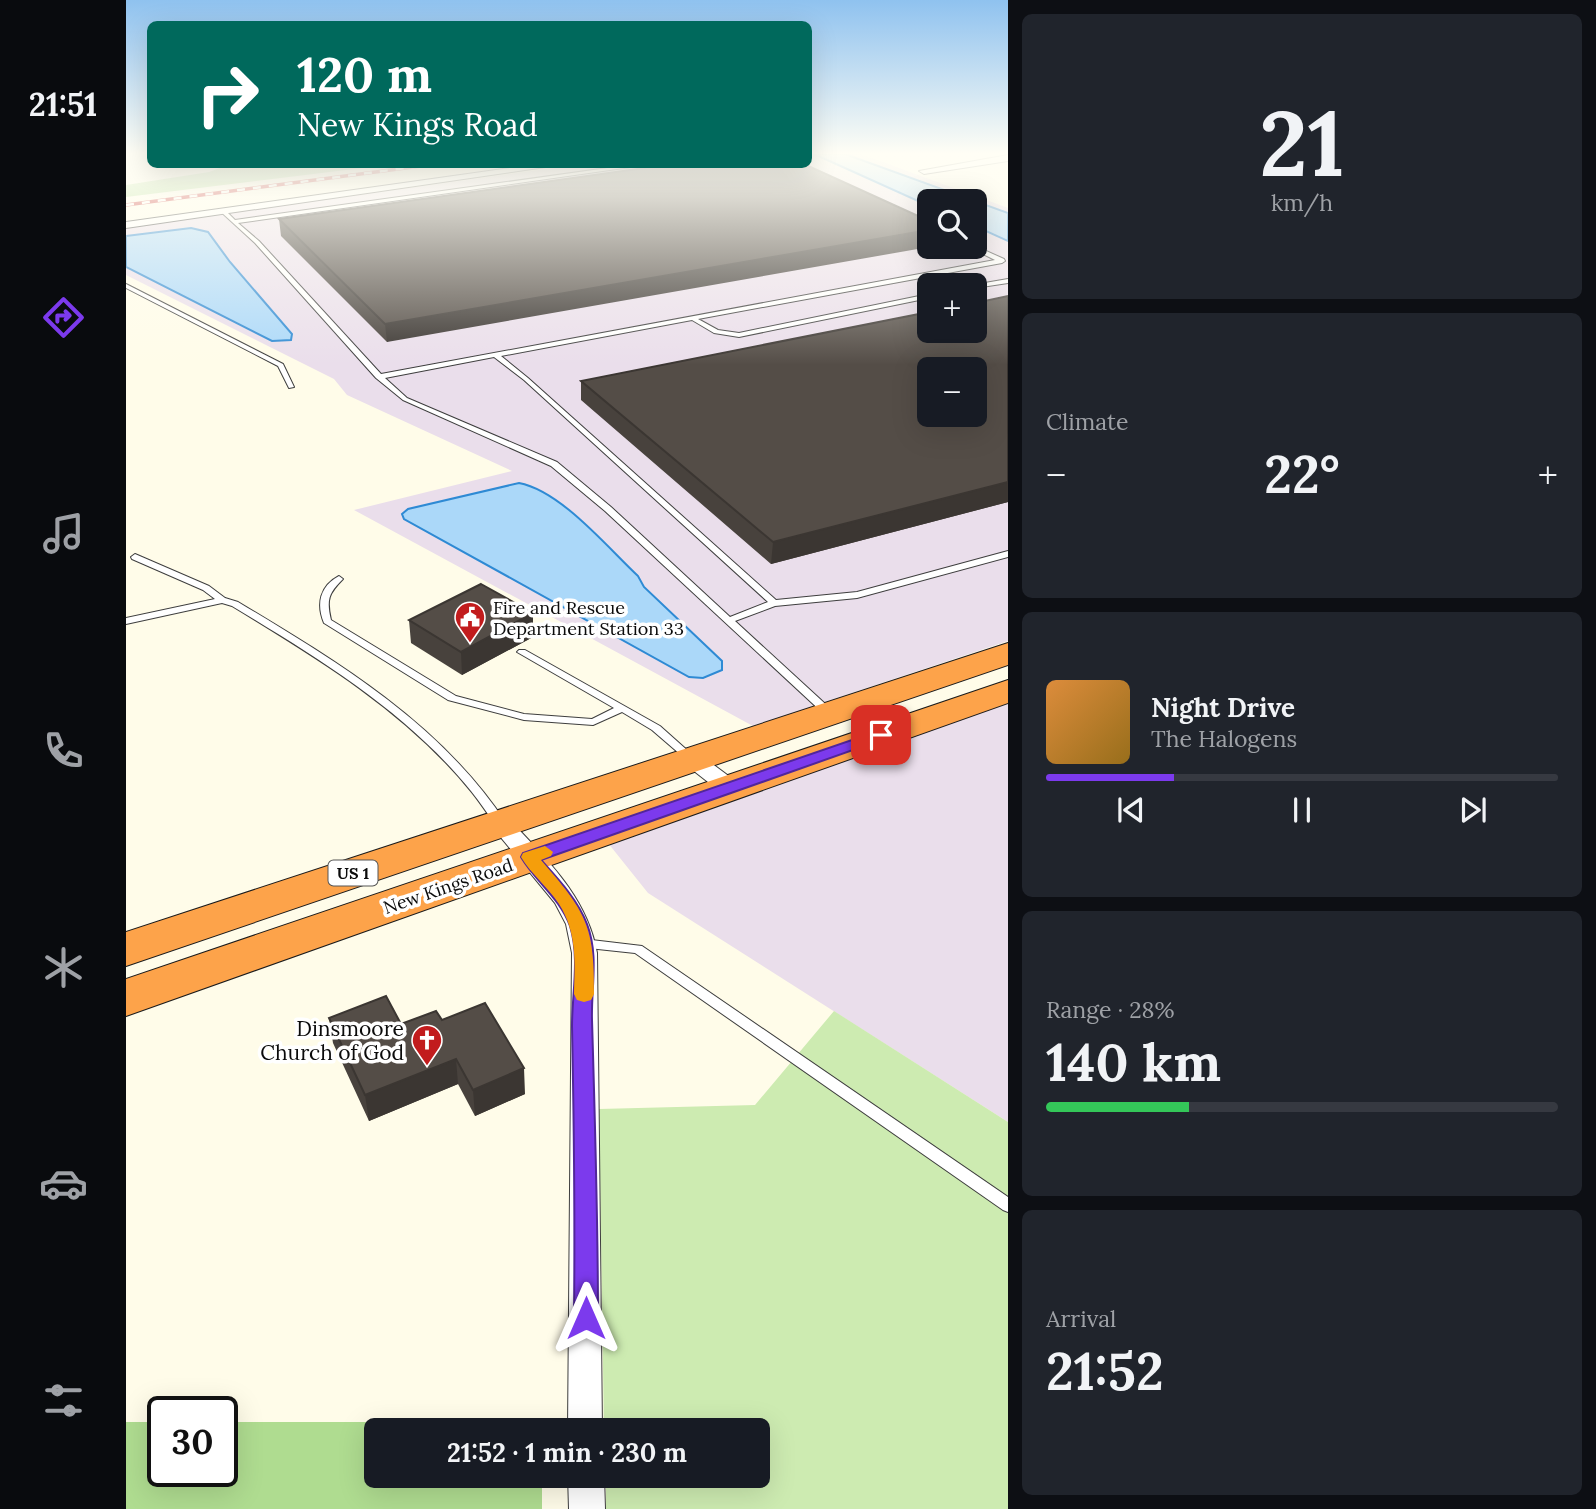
<!DOCTYPE html>
<html lang="en">
<head>
<meta charset="utf-8">
<style>
  :root { --surface:#171b24; --page:#20242c; --text:#f1f3f6; --muted:#9ea1a6; --line:#363941; --accent:#7c3aed }
  body { margin:0; font-family:Lora,serif; background:var(--page); color:var(--text); height:100vh; display:flex; flex-direction:column; font-size:26px; white-space:nowrap }
  * { box-sizing:border-box; margin:0 }
  p { font-size:23px; color:var(--muted) }
  .icon { flex:none; width:38px; height:38px; fill:none; stroke:currentColor; stroke-width:2; stroke-linecap:round; stroke-linejoin:round }
  .map { position:relative; flex:1; overflow:hidden }
  .side { display:flex; flex-direction:column; gap:14px; padding:14px; background:#0d0f14; width:588px }
  .side>* { flex:none }
  .guide { position:absolute; left:21px; top:21px; width:665px; height:147px; border-radius:10px; box-shadow:0 7px 28px #0002; background:#00695c; color:#fff; overflow:hidden }
  .fabs { position:absolute; left:791px; top:189px; display:grid; gap:14px }
  .fabs a { display:grid; place-items:center; width:70px; height:70px; border-radius:10px; background:var(--surface); box-shadow:0 7px 28px #0002; font-size:35px }
  .speed { position:absolute; left:21px; top:1396px; display:flex; gap:14px; font-size:35px; font-weight:700; text-align:center }
  .speed>* { display:grid; place-content:center; width:91px; height:91px; border-radius:50%; background:var(--surface); box-shadow:0 7px 28px #0002; line-height:1 }
  .speed .limit { border:4px solid #111; border-radius:10px; background:#fff; color:#111 }
  .pin { position:absolute; display:grid; place-items:center; width:60px; height:60px; color:#fff; margin:-30px; border-radius:14px; box-shadow:0 4px 10px #0006 }
  .me { position:absolute; width:77px; margin:-38px; rotate:0deg; stroke-linejoin:round; filter:drop-shadow(0 0 5px #0008) }
  .turn { display:flex; align-items:center; gap:24px; height:147px; padding:0 35px; font-size:32px }
  .turn .icon { width:91px; height:91px; stroke-width:2.5 }
  .turn b { display:block; font-size:49px; line-height:60px }
  .big { font-size:52px; font-weight:800; line-height:1.1 }
  .side .card { flex:1; display:flex; flex-direction:column; justify-content:center; gap:10px; min-width:0; padding:0 24px; border-radius:10px; background:var(--page) }
  .side .dial { align-items:center; gap:0 }
  .dial b { font-size:91px; line-height:1 }
  .song { display:flex; align-items:center; gap:21px }
  .cover { width:84px; height:84px; border-radius:10px; background:linear-gradient(135deg,hsl(30 70% 55%),hsl(40 70% 35%)) }
  .played { height:7px; border-radius:4px; background:linear-gradient(90deg,var(--accent) 25%,var(--line) 25%) }
  .keys { display:flex; justify-content:space-around; direction:ltr }
  .heat { display:flex; justify-content:space-between; align-items:center; font-size:38px; direction:ltr }
  .charge { height:10px; border-radius:5px; background:linear-gradient(90deg,#34c759 28%,var(--line) 0) }
  .trip { position:absolute; left:238px; top:1418px; width:406px; height:70px; border-radius:10px; background:var(--surface); box-shadow:0 7px 28px #0002; font-weight:800; line-height:70px; text-align:center }
  main { display:flex; flex:1; min-height:0 }
  .tabs { display:flex; flex-direction:column; width:126px; justify-content:space-around; align-items:center; background:#090b0e; color:var(--muted) }
  .tabs .icon { width:49px; height:49px }
  .tabs .on { color:var(--accent) }
  .tabs b { font-size:32px; color:var(--text) }
  .map>svg:first-child { display:block }
</style>
</head>
<body>
<main>
<nav class="tabs">
<b>21:51</b>
<svg class="icon on" aria-label="directions" viewBox="0 0 24 24"><path d="M12 3l9 9-9 9-9-9zM9 14v-3h6M13 9l2 2-2 2"/></svg>
<svg class="icon" aria-label="music" viewBox="0 0 24 24"><path d="M9 18V5l10-2v13"/><circle cx="6" cy="18" r="3"/><circle cx="16" cy="16" r="3"/></svg>
<svg class="icon" aria-label="phone" viewBox="0 0 24 24"><path d="M5 4h4l2 5-3 2q2 4 5 5l2-3 5 2v4C11 20 4 13 5 4z"/></svg>
<svg class="icon" aria-label="climate" viewBox="0 0 24 24"><path d="M12 3v18M4 7l16 10M4 17L20 7"/></svg>
<svg class="icon" aria-label="car" viewBox="0 0 24 24"><path d="M5 17H2v-5l4-1 3-4h7l3 4 3 1v5h-3M9 17h6M6 11h13"/><circle cx="7" cy="17" r="2"/><circle cx="17" cy="17" r="2"/></svg>
<svg class="icon" aria-label="filters" viewBox="0 0 24 24"><path d="M4 7h16M4 17h16"/><circle cx="9" cy="7" r="2"/><circle cx="15" cy="17" r="2"/></svg>
</nav>
<div class="map">
<svg width="882" height="1509" viewBox="0 0 882 1509">
  <rect width="100%" height="100%" fill="#fffce9"/>
  <path fill="#eadeeb" fill-rule="evenodd" d="M 683,154 L 735,154 L 882,208 L 882,641 L 627,726 L 228,510 L 386,471 L 221,395 L 208,379 L 0,275 L 0,227 L 450,165 L 682,164 ZM 803,201 L 849,201 L 849,247 L 803,247 ZM 803,285 L 849,285 L 849,331 L 803,331 ZM 803,369 L 849,369 L 849,415 L 803,415 Z
    M 882,702 L 882,1122 L 522,893 L 482,843 Z"/>
  <path fill="#cdebb1" d="M 708,1011 L 882,1122 L 882,1509 L 480,1509 L 480,1475 L 632,1475 L 632,1430 L 478,1430 L 473,1109 L 629,1105 Z"/>
  <path fill="#afdc90" d="M 163,165 L 261,165 L 0,197 L 0,185 L 83,172 L 102,165 L 116,165 L 119,167 Z
    M 0,1422 L 37,1422 L 37,1472 L 96,1472 L 96,1422 L 417,1422 L 417,1430 L 250,1430 L 250,1475 L 416,1475 L 416,1509 L 0,1509 Z"/>
  <path fill="#abd8f9" stroke="#2e8ad4" stroke-width="2" d="M 688,154 L 719,154 L 882,213 L 882,241 L 849,226 L 849,201 L 803,201 L 803,206 Z
    M 65,228 L 82,232 L 104,262 L 166,334 L 165,340 L 146,341 L 0,267 L 0,236 Z
    M 393,483 C 435,491 481,547 512,576 L 518,587 L 596,661 L 596,670 L 577,678 L 563,677 L 278,519 L 276,514 L 282,509 Z"/>
  <g fill="none" stroke-linecap="round" stroke-linejoin="round">
    <g stroke="#3e3e3e" stroke-width="2">
      <path id="lane" d="M 510,164 L 526,164 L 112,223 L 133,241 L 255,374 L 869,260 L 843,247 L 849,246 L 878,259 L 879,261 L 876,263 L 572,319 L 592,330 L 613,333 L 803,294 L 803,298 L 613,337 L 588,333 L 566,320 L 375,356 L 402,378 L 650,600 L 731,592 L 882,551 L 882,557 L 731,598 L 649,606 L 609,621 L 707,711 L 708,713 L 707,715 L 699,715 L 479,511 L 425,466 L 277,400 L 250,378 L 129,243 L 94,211 L 99,210 L 109,220 ZM 368,357 L 398,380 L 642,602 L 604,617 L 485,507 L 431,462 L 281,398 L 259,378 Z
        M 882,279 L 882,283 L 849,288 L 849,285 L 847,285 Z
        M 0,284 L 157,364 L 168,387 L 163,388 L 152,366 L 0,288 Z
        M 9,554 L 83,586 L 99,598 L 112,602 C 212,662 315,724 380,823 L 378,826 L 370,826 C 362,814 354,802 345,791 C 281,712 192,658 106,606 L 96,603 L 0,624 L 0,618 L 89,599 L 77,590 L 6,559 L 5,557 Z
        M 213,576 L 217,579 C 203,593 200,599 205,620 L 330,696 L 398,714 L 466,719 L 488,708 L 391,652 L 393,650 L 399,650 L 534,726 L 571,759 L 566,762 L 562,761 L 526,730 L 496,712 L 467,725 L 398,720 L 322,700 L 198,623 C 190,604 194,586 213,576 Z
        M 457,939 L 516,946 L 882,1197 L 882,1212 L 877,1210 L 509,953 L 453,947 L 451,944 L 453,941 Z"/>
    </g>
    <g stroke="#3e3e3e" stroke-width="2">
      <path id="street" d="M 882,155 L 882,161 L 798,174 L 793,171 Z
        M 412,164 L 440,164 L 0,228 L 0,222 Z
        M 566,752 L 573,754 L 612,783 L 615,788 L 612,793 L 596,793 L 559,764 L 555,759 L 559,754 Z
        M 374,816 L 382,818 C 419,858 461,896 471,953 L 476,1430 L 442,1430 L 446,953 L 440,924 L 429,903 L 363,823 L 366,818 Z
        M 442,1475 L 478,1475 L 479,1509 L 443,1509 Z"/>
    </g>
    <g stroke="#1c1c1c" stroke-width="2">
      <path id="highway" d="M 882,643 L 882,665 L 0,966 L 0,932 Z
        M 882,680 L 882,703 L 0,1016 L 0,979 Z"/>
    </g>
    <use href="#lane" fill="#fff" fill-rule="evenodd"/>
    <use href="#street" fill="#fff" fill-rule="evenodd"/>
    <use href="#highway" fill="#fda34a" fill-rule="evenodd"/>
    <g stroke="#c21c1d" stroke-width="3.5">
      <path id="rail" d="M 0,205 L 310,164"/>
    </g>
    <use href="#rail" stroke="#fff" stroke-width="2.5" stroke-dasharray="8" stroke-linecap="butt"/>
  </g>
  <path fill="#48423d" d="M 547,164 L 261,342 L 155,236 L 153,219 Z
    M 882,296 L 882,502 L 645,564 L 455,400 L 455,381 Z
    M 283,620 L 407,637 L 336,675 L 285,643 Z
    M 203,1018 L 275,1024 L 399,1094 L 349,1116 L 332,1084 L 243,1121 L 207,1043 Z"/>
  <path fill="#3b3632" d="M 803,230 L 803,247 L 261,342 L 259,324 Z
    M 882,482 L 882,502 L 645,564 L 647,542 Z
    M 407,613 L 407,637 L 336,675 L 335,652 Z
    M 330,1059 L 332,1084 L 243,1121 L 239,1095 Z
    M 398,1068 L 399,1094 L 349,1116 L 347,1090 Z"/>
  <path fill="#544d47" stroke="#3b3632" stroke-width="2" fill-rule="evenodd" d="M 547,164 L 678,164 L 803,221 L 803,230 L 259,324 L 153,219 Z
    M 882,296 L 882,482 L 647,542 L 455,381 L 803,312 L 803,331 L 849,331 L 849,303 ZM 803,369 L 849,369 L 849,415 L 803,415 Z
    M 355,584 L 407,613 L 335,652 L 283,620 Z
    M 260,996 L 275,1024 L 310,1011 L 316,1020 L 359,1003 L 398,1068 L 347,1090 L 330,1059 L 239,1095 L 203,1018 Z"/>
  <linearGradient id="sky" x2="0" y2="1"><stop stop-color="#8fc2ef"/><stop offset="0.42" stop-color="#fffef5"/><stop offset="1" stop-color="#fffef5" stop-opacity="0"/></linearGradient>
  <rect width="882" height="365" fill="url(#sky)"/>
  <path fill="#7c3aed" stroke="#51269a" stroke-width="2" d="M 755,730 L 761,731 L 763,735 L 761,738 L 415,860 C 433,880 451,899 461,924 C 473,955 465,988 466,1020 C 469,1119 472,1219 472,1318 L 469,1327 L 460,1330 L 451,1327 L 448,1318 C 449,1221 448,1124 446,1026 C 446,993 454,958 444,926 C 434,898 409,881 395,857 L 397,853 Z"/>
  <path fill="#f59e0b" d="M 419,846 L 427,852 L 425,856 L 415,860 C 459,911 469,925 468,994 L 465,1000 L 458,1002 L 451,1000 L 448,994 C 449,963 451,932 433,904 C 422,887 405,874 395,857 L 397,853 Z"/>
  <defs>
    <g id="civic-pin" transform="scale(1.575)"><path d="M0 17L-7.5 6A9.5 9.5 0 1 1 7.5 6Z" fill="#c21c1d" stroke="#fff"/><path d="M-.6-6.5H3V-4.5H.6V-3L4-1V1h2V6H-6V1h2V-1L-.6-3ZM-1.2 2.5V6h2.4V2.5Z" fill="#fff"/></g>
    <g id="church-pin" transform="scale(1.575)"><path d="M0 17L-7.5 6A9.5 9.5 0 1 1 7.5 6Z" fill="#c21c1d" stroke="#fff"/><path d="M-1.2-6h2.4v3.5h3.3v2.4h-3.3V6h-2.4V-.1h-3.3v-2.4h3.3Z" fill="#fff"/></g>
  </defs>
  <g fill-rule="evenodd">
    <use href="#civic-pin" x="344" y="617"/>
    <use href="#church-pin" x="301" y="1040"/>
  </g>
  <g text-anchor="middle" dominant-baseline="central" stroke-width="7" stroke-linejoin="round" paint-order="stroke">
    <rect fill="#fff" stroke="#545454" stroke-width="2" x="202.5" y="860.5" width="49" height="25" rx="5"/>
    <g font-size="16" font-weight="bold" fill="#0b0b0b">
      <text x="227" y="873">US 1</text>
    </g>
    <g font-size="18" fill="#0b0b0b" stroke="#fff" text-anchor="start">
      <text x="367" y="607">Fire and Rescue<tspan x="367" dy="21">Department Station 33</tspan></text>
    </g>
    <g font-size="18" fill="#0b0b0b" stroke="#fff">
      <text transform="translate(322 886) rotate(-19)">New Kings Road</text>
    </g>
    <g font-size="21" fill="#0b0b0b" stroke="#fff" text-anchor="end">
      <text x="278" y="1028">Dinsmoore<tspan x="278" dy="24">Church of God</tspan></text>
    </g>
  </g>
</svg>
<div class="fabs">
<a><svg class="icon" aria-label="search" viewBox="0 0 24 24"><circle cx="10" cy="10" r="6"/><path d="M15 15l6 6"/></svg></a>
<a>+</a>
<a>−</a>
</div>
<div class="speed"><div class="limit">30</div></div>
<div class="pin" style="left:755px;top:735px;background:#d93025"><svg class="icon" aria-label="arrive" viewBox="0 0 24 24"><path d="M6 21V4h12l-3 4 3 4H6"/></svg></div>
<svg class="me" style="left:460px;top:1318px" viewBox="-20 -20 40 40"><path d="M0-17L14 15 0 8-14 15z" fill="#7c3aed" stroke="#fff" stroke-width="4"/></svg>
<div class="trip">21:52 · 1 min · 230 m</div>
<div class="guide">
<div class="turn"><svg class="icon" aria-label="right" viewBox="0 0 24 24"><path d="M7 20v-9h11M14 6l5 5-5 5"/></svg><div><b>120 m</b>New Kings Road</div></div>
</div>
</div>
<section class="side">
<div class="card dial"><b>21</b><p>km/h</p></div>
<div class="card"><p>Climate</p>
<div class="heat"><a>−</a><b class="big">22°</b><a>+</a></div>
</div>
<div class="card">
<div class="song"><i class="cover"></i><div><b>Night Drive</b><p>The Halogens</p></div></div>
<div class="played"></div>
<div class="keys"><svg class="icon" aria-label="previous" viewBox="0 0 24 24"><path d="M18 5L8 12l10 7zM5 5v14"/></svg><svg class="icon" aria-label="pause" viewBox="0 0 24 24"><path d="M8 5v14M16 5v14"/></svg><svg class="icon" aria-label="next" viewBox="0 0 24 24"><path d="M6 5l10 7-10 7zM19 5v14"/></svg></div>
</div>
<div class="card"><p>Range · 28%</p><b class="big">140 km</b><div class="charge"></div></div>
<div class="card"><p>Arrival</p><b class="big">21:52</b></div>
</section>
</main>
</body>
</html>
